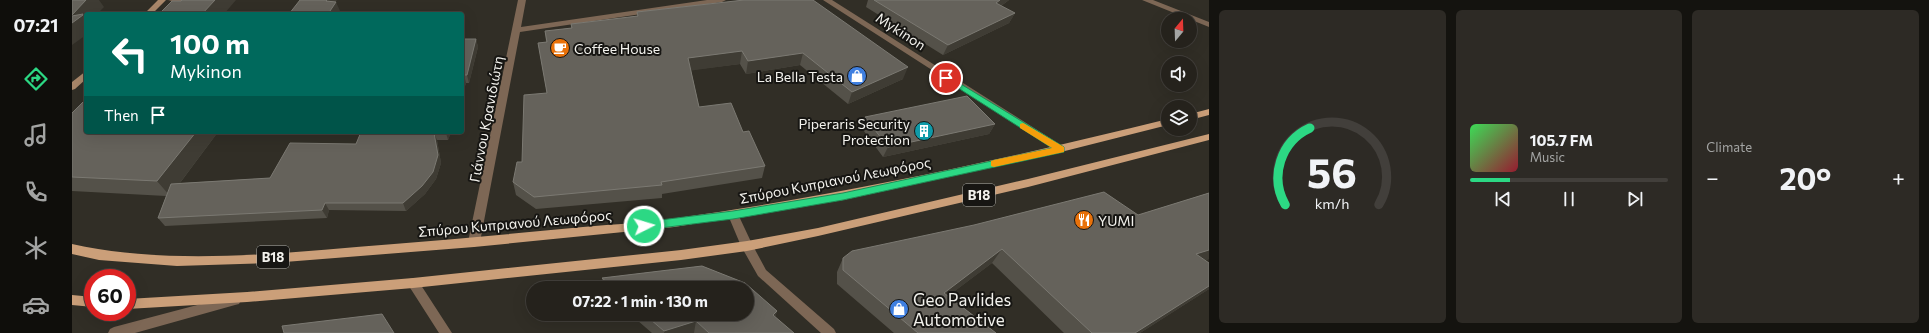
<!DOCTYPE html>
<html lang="en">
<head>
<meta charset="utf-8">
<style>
  :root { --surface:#25221c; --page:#2d2a25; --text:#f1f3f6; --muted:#a3a4a3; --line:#423f3b; --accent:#2cd884 }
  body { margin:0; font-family:Commissioner,sans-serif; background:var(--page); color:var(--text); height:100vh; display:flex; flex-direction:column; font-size:15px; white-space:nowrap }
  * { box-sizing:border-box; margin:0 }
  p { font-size:13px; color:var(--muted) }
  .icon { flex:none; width:22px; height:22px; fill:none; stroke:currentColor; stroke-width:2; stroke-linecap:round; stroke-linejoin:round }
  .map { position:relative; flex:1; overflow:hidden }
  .panel { display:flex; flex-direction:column; gap:10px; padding:10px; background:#14130f; width:720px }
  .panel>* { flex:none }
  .top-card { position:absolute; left:12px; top:12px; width:380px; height:122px; border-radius:4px; box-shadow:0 4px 16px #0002,0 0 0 1px var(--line); background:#00695c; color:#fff; overflow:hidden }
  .needle { width:26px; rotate:19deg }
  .tools { position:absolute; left:1089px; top:12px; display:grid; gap:8px }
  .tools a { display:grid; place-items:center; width:36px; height:36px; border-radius:50%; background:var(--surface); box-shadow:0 4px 16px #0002,0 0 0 1px var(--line); font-size:20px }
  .speed { position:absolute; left:12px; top:269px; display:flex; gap:8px; font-size:20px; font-weight:700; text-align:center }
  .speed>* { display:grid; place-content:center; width:52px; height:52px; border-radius:50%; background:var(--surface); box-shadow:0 4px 16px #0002,0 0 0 1px var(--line); line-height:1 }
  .speed .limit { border:6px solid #d22; background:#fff; color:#111 }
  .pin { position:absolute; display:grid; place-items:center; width:34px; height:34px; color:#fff; margin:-17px; border:2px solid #fff; border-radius:50%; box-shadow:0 1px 4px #0007 }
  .me { position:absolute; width:44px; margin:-22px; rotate:85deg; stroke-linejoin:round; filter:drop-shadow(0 0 3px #0008) }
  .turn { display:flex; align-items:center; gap:14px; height:84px; padding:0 20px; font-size:18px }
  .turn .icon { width:52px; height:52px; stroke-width:2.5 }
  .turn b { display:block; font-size:28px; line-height:34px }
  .then { display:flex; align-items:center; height:38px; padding:0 20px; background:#0003; gap:8px; font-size:15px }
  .big { font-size:30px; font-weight:700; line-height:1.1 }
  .panel .widget { flex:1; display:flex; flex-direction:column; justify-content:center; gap:6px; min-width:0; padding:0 14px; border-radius:6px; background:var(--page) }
  .panel .dial { align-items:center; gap:0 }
  .dial svg { height:104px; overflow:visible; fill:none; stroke:var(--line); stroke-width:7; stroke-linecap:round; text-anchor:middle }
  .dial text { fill:var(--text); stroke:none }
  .song { display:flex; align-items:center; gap:12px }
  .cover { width:48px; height:48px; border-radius:6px; background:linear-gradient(135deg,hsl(130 70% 55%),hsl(350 70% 35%)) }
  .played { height:4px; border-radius:2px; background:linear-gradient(90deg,var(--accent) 20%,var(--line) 20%) }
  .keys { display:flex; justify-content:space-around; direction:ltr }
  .heat { display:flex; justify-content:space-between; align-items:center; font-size:22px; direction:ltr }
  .panel .tiles { flex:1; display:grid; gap:10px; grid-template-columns:repeat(3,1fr) }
  .trip { position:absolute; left:454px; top:281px; width:228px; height:40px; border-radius:20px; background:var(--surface); box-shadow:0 4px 16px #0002,0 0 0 1px var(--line); font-weight:700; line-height:40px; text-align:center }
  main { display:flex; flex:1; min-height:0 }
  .dock { display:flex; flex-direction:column; width:72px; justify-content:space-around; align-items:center; background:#0f0e0b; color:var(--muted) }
  .dock .icon { width:28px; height:28px }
  .dock .active { color:var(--accent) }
  .dock b { font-size:18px; color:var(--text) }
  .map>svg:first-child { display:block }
</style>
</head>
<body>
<main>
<nav class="dock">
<b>07:21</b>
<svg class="icon active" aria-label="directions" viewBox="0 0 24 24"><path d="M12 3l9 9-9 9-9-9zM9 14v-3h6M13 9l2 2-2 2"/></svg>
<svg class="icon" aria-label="music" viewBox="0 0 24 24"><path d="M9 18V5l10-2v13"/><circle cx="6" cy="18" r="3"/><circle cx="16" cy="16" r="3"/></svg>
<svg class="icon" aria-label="phone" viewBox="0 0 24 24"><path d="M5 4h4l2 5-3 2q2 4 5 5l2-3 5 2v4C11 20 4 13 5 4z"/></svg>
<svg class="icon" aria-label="climate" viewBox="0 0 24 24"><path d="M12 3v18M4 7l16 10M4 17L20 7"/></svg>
<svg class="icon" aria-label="car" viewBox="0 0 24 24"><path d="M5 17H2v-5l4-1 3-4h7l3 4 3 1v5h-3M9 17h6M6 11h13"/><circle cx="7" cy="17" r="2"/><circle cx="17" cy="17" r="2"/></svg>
</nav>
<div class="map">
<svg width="1137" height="333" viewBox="0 0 1137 333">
  <rect width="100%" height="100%" fill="#312e26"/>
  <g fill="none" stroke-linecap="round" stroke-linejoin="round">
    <path fill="#7d6755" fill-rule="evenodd" d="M 96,0 L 111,0 L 114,2 L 110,4 Z
      M 446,0 L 454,0 L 449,27 L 635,0 L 654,0 L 650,2 L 448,32 L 408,242 L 406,245 L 402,247 L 398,245 L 396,242 Z
      M 751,0 L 760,0 L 992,147 L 994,149 L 992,151 L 986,151 Z
      M 1070,0 L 1081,0 L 1137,22 L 1137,27 Z
      M 341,278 L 345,279 L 380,333 L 367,333 L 335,283 L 337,279 Z
      M 163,295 L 167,296 L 169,300 L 167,304 L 163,305 L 63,333 L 36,333 L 38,329 L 42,327 Z"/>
    <path fill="#7d6755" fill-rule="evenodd" d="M 661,211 L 665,212 L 680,244 L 694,270 L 762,329 L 764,333 L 749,333 L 686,276 L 669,246 L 656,215 L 657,212 Z"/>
    <path fill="#a9876a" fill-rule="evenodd" d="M 86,0 L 94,0 L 80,14 L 72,14 Z
      M 14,71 L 14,79 L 3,89 L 0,90 L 0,82 Z"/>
    <path fill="#cb9f79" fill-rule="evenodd" d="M 1137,109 L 1137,115 L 1118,120 L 1118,114 Z
      M 1096,119 L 1096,125 L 989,152 L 771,200 L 602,227 L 402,247 L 200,263 L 105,266 L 27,260 L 0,254 L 0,244 C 104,267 217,252 322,244 C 385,239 448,233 511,227 C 542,224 574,223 605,218 C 770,195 934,159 1096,119 Z
      M 1137,134 L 1137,140 L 956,187 L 746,236 L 675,251 L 609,260 L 341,288 L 175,302 L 55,309 L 55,299 L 175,292 L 341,278 L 609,250 L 675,241 L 746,228 L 956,179 Z
      M 0,295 L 21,297 L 21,307 L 0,305 Z"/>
  </g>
  <path fill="#545149" d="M 672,0 L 831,79 L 776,104 L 728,65 L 674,74 L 668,64 L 619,70 L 627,107 L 671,132 L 693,166 L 690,178 L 590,194 L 590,198 L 464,209 L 444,195 L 441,182 L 450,162 L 475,93 L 466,43 L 474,42 L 473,31 L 499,28 L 499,24 L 565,16 L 565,12 Z
    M 796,0 L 937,0 L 929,6 L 943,13 L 937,23 L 871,55 L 794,7 Z
    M 390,39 L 404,39 L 406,47 L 397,83 L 394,83 L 390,95 Z
    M 0,113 L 14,132 L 146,132 L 108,183 L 198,178 L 284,144 L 289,132 L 379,132 L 376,140 L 365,140 L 369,163 L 364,179 L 353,194 L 334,211 L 257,210 L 255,218 L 93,226 L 86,218 L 94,196 L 0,191 Z
    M 793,117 L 923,124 L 917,134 L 811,157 L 789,127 Z
    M 1137,193 L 1137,259 L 1133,260 L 1137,263 L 1137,289 L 1068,333 L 992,333 L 920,263 L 876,296 L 924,333 L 822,333 L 765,284 L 765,272 L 771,258 L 1066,215 Z
    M 630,266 L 673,283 L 705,311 L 703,317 L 722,333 L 580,333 L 558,314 L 675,314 L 675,288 L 531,288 L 530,278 Z"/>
  <path fill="#3f3c34" d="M 14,0 L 27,0 L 32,7 L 25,14 L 14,14 L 14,35 L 0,45 L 0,15 Z
    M 143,0 L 164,0 L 152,14 L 130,14 Z
    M 255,0 L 265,0 L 261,6 L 264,2 L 268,11 L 266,14 L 256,14 L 254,1 Z
    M 928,0 L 937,0 L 919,13 L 924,3 Z
    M 943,13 L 937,23 L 871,55 L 876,45 Z
    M 404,39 L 406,47 L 397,83 L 395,75 Z
    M 670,51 L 668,64 L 616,71 L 616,58 Z
    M 731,53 L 728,65 L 674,74 L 676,61 Z
    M 836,67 L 831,79 L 776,104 L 780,92 Z
    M 392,75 L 394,83 L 390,95 L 390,80 Z
    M 923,124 L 917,134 L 811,157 L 816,147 Z
    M 124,132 L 146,132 L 98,196 L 85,181 Z
    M 374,132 L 379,132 L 376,140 L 374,133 Z
    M 362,133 L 365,140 L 369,163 L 364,179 L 353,194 L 334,211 L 331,203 Z
    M 253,203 L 257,210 L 255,218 L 250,210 Z
    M 930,249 L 920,263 L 863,306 L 872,293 Z
    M 1137,250 L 1137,259 L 1108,268 L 1124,254 Z
    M 1137,286 L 1137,289 L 1068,333 L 1063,333 Z
    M 705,311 L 701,324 L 701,315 Z
    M 624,321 L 622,333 L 592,333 L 592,331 Z"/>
  <path fill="#65625b" stroke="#7b7972" d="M 0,0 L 14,0 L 0,15 Z
    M 110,0 L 143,0 L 130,14 L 87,14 L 100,1 L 109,1 Z
    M 228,0 L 255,0 L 254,1 L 264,2 L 256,14 L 217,14 Z
    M 672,0 L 741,0 L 836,67 L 780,92 L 731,53 L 676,61 L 670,51 L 616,58 L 627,107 L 659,103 L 671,132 L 677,131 L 693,166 L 589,182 L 590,185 L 462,197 L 441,182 L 445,162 L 450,162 L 452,95 L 475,93 L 466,43 L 475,42 L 473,31 L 500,28 L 499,24 L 566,16 L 565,12 Z
    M 802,0 L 928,0 L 924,3 L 943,13 L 876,45 Z
    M 11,14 L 11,15 L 0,23 L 0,16 Z
    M 390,39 L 404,39 L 395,75 L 392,75 L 390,80 Z
    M 895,96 L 923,124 L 816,147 L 793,117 Z
    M 14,99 L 14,132 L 124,132 L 85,181 L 0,177 L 0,113 Z
    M 289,132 L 374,132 L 374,133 L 362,133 L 366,155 L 361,172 L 350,186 L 331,203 L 253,203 L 250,210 L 86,218 L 99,184 L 198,178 L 218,143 L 284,144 Z
    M 1032,192 L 1066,215 L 1137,193 L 1137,250 L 1124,254 L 1137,263 L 1137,286 L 1063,333 L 1020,333 L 930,249 L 872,293 L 924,333 L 846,333 L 771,270 L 771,258 L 780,251 L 902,225 Z
    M 630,266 L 673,283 L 705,311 L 701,315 L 722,333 L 637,333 L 624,321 L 592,331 L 572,314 L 675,314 L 675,288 L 542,288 L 530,278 Z
    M 310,314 L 322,333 L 212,333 L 210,326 Z"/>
  <path fill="#2cd884" stroke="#1d8c56" d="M 874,75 L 992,147 L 992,152 L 771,200 L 661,219 L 572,230 L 567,226 L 572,222 L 661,211 L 771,193 L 980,148 L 872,79 L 872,76 Z"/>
  <path fill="#f59e0b" d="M 951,123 L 992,147 L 992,152 L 922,167 L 919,166 L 919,161 L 922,160 L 980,148 L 948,128 L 948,124 Z"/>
  <defs>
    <g id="cafe-disc" transform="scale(1)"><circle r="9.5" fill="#e8710a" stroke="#171613"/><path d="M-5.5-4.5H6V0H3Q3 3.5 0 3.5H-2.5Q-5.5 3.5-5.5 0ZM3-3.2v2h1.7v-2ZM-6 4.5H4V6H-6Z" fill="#fff"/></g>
    <g id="shop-disc" transform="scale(1)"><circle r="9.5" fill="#3f7fe0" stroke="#171613"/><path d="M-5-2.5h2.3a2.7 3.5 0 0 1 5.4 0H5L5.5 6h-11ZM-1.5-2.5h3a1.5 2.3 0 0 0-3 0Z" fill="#fff"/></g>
    <g id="building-disc" transform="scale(1)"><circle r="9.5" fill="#0f9aa8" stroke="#171613"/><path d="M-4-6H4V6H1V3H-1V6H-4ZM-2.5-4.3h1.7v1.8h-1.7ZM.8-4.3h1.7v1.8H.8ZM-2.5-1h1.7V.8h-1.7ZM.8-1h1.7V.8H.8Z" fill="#fff"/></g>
    <g id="restaurant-disc" transform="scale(1)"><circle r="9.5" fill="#e8710a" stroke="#171613"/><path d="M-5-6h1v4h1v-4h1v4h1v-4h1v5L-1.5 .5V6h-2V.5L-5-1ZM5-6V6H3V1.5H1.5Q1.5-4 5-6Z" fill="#fff"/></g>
  </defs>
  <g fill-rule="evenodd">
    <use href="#cafe-disc" x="488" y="48"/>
    <use href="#shop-disc" x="785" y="76"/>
    <use href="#building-disc" x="852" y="131"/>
    <use href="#restaurant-disc" x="1012" y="220"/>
    <use href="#shop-disc" x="827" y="309"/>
  </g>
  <g text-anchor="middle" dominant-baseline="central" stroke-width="4" stroke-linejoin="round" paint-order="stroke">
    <g fill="#171613" stroke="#b1b0ac" stroke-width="1">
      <rect x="891" y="184" width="32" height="22" rx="3"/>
      <rect x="185" y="246" width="32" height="22" rx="3"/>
    </g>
    <g font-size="13" font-weight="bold" fill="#f3f2ed">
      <text x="907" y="195">B18</text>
      <text x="201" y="257">B18</text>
    </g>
    <g font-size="14" fill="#f3f2ed" stroke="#171613">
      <text transform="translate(829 31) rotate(33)">Mykinon</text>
      <text transform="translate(414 119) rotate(-79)">Γιάννου Κρανιδιώτη</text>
      <text transform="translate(763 180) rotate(-11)">Σπύρου Κυπριανού Λεωφόρος</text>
      <text transform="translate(443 223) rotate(-5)">Σπύρου Κυπριανού Λεωφόρος</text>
    </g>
    <g font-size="14" fill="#f3f2ed" stroke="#171613" text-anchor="start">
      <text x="502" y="48">Coffee House</text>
      <text x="771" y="76" text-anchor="end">La Bella Testa</text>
      <text x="838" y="123" text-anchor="end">Piperaris Security<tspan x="838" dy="16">Protection</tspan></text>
      <text x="1026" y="220">YUMI</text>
    </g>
    <g font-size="17" fill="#f3f2ed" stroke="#171613" text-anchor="start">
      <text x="841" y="299">Geo Pavlides<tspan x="841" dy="20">Automotive</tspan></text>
    </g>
  </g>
</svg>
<div class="tools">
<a><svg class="needle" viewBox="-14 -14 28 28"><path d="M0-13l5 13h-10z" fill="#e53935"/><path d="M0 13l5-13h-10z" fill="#a3a4a3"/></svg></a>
<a><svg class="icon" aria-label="sound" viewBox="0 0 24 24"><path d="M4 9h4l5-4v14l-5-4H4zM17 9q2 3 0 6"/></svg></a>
<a><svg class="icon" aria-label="layers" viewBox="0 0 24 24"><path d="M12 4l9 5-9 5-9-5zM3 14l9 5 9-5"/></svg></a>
</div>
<div class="speed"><div class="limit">60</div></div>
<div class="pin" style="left:874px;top:78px;background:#d93025"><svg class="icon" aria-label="arrive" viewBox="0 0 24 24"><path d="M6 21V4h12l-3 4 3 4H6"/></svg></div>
<svg class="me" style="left:572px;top:226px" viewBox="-20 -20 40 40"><circle r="17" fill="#2cd884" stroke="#fff" stroke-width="3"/><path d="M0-11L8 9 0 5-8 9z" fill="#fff"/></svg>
<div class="trip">07:22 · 1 min · 130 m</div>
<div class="top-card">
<div class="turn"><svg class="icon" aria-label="left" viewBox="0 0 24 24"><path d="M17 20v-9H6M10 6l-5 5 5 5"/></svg><div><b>100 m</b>Mykinon</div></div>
<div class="then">Then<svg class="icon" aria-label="arrive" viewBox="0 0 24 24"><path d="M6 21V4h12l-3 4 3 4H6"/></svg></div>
</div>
</div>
<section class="panel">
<div class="tiles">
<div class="widget dial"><svg viewBox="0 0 100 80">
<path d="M14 69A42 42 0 1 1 86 69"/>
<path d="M14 69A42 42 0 0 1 33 10" stroke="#2cd884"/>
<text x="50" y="56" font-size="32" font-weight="700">56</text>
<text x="50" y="72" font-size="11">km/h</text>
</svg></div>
<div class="widget">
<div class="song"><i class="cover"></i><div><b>105.7 FM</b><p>Music</p></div></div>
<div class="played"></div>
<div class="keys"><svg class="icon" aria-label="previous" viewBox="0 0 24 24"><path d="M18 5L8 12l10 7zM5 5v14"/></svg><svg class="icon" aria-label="pause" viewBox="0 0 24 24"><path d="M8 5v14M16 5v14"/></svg><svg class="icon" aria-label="next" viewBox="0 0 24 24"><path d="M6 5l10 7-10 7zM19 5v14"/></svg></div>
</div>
<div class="widget"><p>Climate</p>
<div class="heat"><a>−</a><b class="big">20°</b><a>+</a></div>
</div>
</div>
</section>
</main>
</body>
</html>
